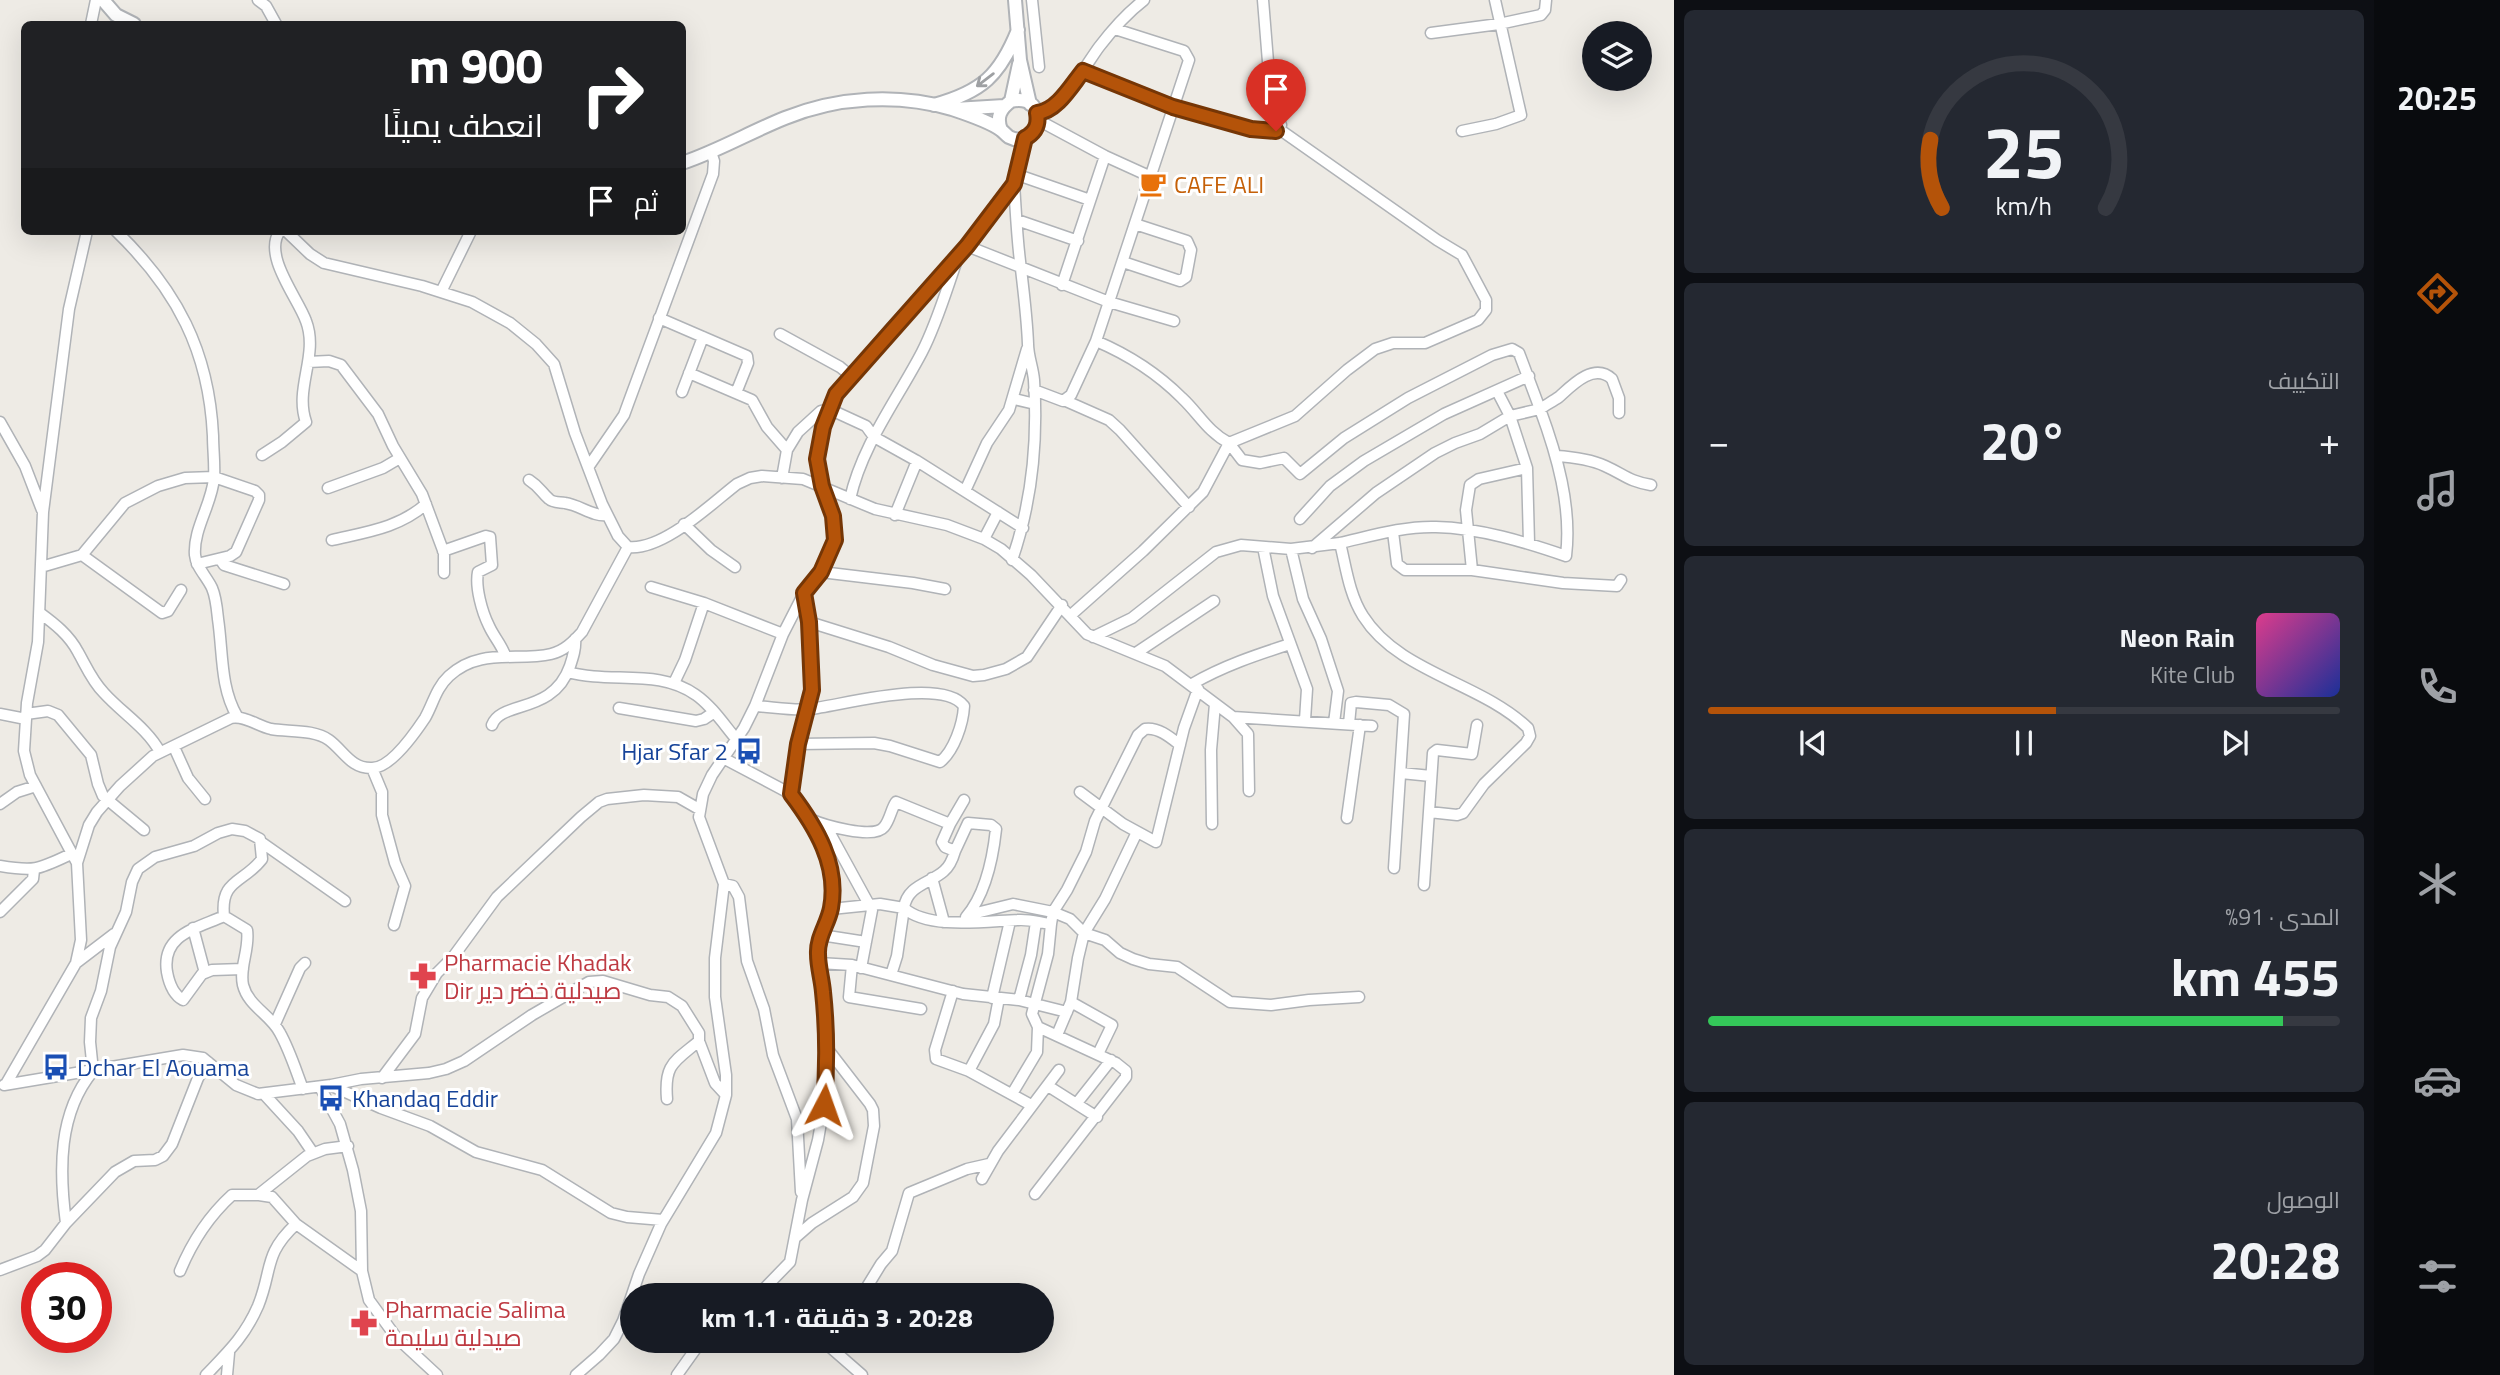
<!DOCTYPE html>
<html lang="ar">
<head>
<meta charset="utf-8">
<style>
  :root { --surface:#171b24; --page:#242831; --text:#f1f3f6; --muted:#9ea1a6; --line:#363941; --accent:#b45309 }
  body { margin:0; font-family:"Titillium Web",Cairo,sans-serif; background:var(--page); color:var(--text); direction:rtl; height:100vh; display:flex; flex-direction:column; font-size:26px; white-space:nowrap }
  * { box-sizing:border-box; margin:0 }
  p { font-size:23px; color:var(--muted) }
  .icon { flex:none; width:38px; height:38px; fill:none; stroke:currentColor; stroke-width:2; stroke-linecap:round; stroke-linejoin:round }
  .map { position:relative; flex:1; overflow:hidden; direction:ltr }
  .side { display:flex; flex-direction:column; gap:10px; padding:10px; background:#0d0f14; width:700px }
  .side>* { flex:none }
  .guide { position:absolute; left:21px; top:21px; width:665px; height:214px; border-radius:10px; box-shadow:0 7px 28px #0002; direction:rtl; background:#202124; color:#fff; overflow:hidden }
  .fabs { position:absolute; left:1582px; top:21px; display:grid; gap:14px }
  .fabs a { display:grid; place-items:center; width:70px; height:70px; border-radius:50%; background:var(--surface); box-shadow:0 7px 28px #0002; font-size:35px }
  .speed { position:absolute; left:21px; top:1262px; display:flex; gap:14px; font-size:35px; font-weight:700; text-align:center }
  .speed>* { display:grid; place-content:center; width:91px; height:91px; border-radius:50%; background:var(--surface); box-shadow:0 7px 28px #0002; line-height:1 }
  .speed .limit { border:10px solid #d22; background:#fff; color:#111 }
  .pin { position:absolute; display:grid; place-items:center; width:60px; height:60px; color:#fff; margin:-72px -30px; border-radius:50% 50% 50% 0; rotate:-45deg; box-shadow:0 0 7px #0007 }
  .pin .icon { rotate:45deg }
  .me { position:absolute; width:77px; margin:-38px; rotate:4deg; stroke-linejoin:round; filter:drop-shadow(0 0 5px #0008) }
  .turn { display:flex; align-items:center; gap:24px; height:147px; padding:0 28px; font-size:32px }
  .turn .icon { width:91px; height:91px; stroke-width:2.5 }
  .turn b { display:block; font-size:49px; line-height:60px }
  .then { display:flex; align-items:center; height:66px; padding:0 28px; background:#0003; gap:14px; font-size:26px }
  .big { font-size:52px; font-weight:700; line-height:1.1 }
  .side .widget { flex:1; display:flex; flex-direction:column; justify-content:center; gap:10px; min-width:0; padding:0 24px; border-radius:10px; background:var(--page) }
  .side .dial { align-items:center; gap:0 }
  .dial svg { height:182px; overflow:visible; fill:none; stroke:var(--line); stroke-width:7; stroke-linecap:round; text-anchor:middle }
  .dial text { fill:var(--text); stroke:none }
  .song { display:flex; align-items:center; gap:21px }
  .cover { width:84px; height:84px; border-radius:10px; background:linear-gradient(135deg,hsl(330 70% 55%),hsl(230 70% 35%)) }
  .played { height:7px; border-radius:4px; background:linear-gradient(90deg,var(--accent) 55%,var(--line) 55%) }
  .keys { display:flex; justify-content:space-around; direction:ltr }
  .heat { display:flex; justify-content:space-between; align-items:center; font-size:38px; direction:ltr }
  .charge { height:10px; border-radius:5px; background:linear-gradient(90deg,#34c759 91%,var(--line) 0) }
  .trip { position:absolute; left:620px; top:1283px; width:434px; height:70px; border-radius:35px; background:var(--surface); box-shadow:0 7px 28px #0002; font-weight:700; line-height:70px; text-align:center; direction:rtl }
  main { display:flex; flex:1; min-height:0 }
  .tab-bar { display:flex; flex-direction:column; width:126px; justify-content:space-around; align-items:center; background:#090b0e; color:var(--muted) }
  .tab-bar .icon { width:49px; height:49px }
  .tab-bar .current { color:var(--accent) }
  .tab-bar b { font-size:32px; color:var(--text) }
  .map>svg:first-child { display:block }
</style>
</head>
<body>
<main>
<nav class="tab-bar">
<b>20:25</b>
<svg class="icon current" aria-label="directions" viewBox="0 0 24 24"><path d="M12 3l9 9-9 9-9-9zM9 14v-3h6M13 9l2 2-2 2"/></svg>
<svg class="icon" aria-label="music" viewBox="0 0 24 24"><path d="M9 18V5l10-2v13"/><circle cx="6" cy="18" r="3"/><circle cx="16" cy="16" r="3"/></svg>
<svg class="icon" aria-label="phone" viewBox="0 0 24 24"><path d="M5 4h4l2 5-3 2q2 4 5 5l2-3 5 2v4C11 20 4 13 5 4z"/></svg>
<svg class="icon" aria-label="climate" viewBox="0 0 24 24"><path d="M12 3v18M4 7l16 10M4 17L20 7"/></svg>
<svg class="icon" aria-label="car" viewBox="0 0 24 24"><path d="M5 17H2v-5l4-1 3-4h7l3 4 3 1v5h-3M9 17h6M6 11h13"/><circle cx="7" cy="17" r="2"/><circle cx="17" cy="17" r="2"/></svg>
<svg class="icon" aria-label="filters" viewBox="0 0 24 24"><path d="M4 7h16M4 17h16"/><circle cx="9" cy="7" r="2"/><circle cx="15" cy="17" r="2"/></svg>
</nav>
<section class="side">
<div class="widget dial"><svg viewBox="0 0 100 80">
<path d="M14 69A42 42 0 1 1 86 69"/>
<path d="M14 69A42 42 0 0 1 9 39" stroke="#b45309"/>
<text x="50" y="56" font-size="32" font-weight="700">25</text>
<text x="50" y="72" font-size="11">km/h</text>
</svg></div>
<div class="widget"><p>التكييف</p>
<div class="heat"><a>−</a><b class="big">20°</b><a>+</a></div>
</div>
<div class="widget">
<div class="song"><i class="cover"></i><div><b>Neon Rain</b><p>Kite Club</p></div></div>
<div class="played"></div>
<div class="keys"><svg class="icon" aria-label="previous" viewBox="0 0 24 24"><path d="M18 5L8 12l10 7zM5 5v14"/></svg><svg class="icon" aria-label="pause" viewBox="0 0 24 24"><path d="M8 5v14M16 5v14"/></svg><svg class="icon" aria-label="next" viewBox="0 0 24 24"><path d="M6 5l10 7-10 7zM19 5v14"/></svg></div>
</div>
<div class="widget"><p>المدى · 91%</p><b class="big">455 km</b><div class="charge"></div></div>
<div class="widget"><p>الوصول</p><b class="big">20:28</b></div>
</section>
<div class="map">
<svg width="1674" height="1375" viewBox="0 0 1674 1375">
  <rect width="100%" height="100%" fill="#eeebe5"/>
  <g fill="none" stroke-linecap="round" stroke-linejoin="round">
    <g stroke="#b0b3b7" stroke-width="13">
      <path id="minor" d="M 258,0 L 266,6 L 276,24
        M 1032,0 L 1039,67
        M 91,24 L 96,0
        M 1431,33 L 1499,24 L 1541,15 L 1545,10 L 1546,0
        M 1083,71 L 1173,107 L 1251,129 L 1276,131 L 1281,125 L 1271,99 L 1263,0
        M 1037,113 C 1061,111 1085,66 1099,47 C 1112,30 1127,13 1144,0
        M 1038,120 L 1105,156 L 1149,176
        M 1462,131 L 1496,124 L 1521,115 L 1495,0
        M 1018,175 L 1090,200
        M 1017,220 L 1078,241
        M 116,231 C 177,290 209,351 213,436 C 213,450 215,464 214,478 C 212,504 193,529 195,555 C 196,567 207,577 212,588 C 216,597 217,609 218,619 C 223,652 220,687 237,716
        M 286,231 L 310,254 L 324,263 L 422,286 L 472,302 L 510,323 L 536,344 L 554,364 L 575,433 L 602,504 L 618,536 L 628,547 C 663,551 711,504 737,484 L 750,478 L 762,476 L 803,479 L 875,509 L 947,525 L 984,539 L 1001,549 L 1031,575 L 1087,634 L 1165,666 L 1233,717 L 1248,734 L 1249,791
        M 967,246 L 1109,302 L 1174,321
        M 1123,262 L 1180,281 L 1186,277 L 1191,250 L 1187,241 L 1135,224
        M 1062,285 L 1105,156
        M 441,292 L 471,231
        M 659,318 L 747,356 L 748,363 L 736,393
        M 780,334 L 840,367 L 851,376
        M 1096,341 C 1129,355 1156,372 1182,398 C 1199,414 1208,432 1229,443 L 1295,416 L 1347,370 L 1375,349 L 1393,343 L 1425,343 L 1478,320 L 1486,310 L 1486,300 L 1462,255 L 1437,240 L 1279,129
        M 308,362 L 329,361 L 341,365 L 378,414 L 393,446 L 422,494 L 444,553 L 444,573
        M 689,373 L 752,400 L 767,427 L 787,450
        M 1034,390 L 1063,401 L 1071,395 L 1096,341 L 1189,60 L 1184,51 L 1115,29
        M 1497,391 L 1510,416 L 1527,468 L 1529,543
        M 682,392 L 703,337
        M 1014,399 L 1035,404
        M 1066,401 L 1109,420 L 1120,430 L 1189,507
        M 0,422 L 25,466 L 42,510
        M 1229,443 L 1242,460 L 1260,463 L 1284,458 L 1300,474 L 1344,438 L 1408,398 L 1492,355 L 1512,349 L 1519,353 L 1540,409 C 1546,405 1553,401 1559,397 C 1572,385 1594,362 1612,379 L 1619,398 L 1619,413
        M 262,455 L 282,442 L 306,422 C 294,388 319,355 306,321 C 298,298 262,255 280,231
        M 1556,456 C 1572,457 1590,459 1605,466 C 1625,475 1628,481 1651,485
        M 589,466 L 624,415 L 628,404 L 713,174 L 714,161 L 711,152
        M 782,478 L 787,450 L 798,432 L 821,411 L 829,409 L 866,426 L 874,437 L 917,461 L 1023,528
        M 529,480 C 540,487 541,492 549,499 C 553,503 560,502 565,503 C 580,505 593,517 607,515
        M 328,488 L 383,468 L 400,458
        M 965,491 L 987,443 L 1009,410 L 1027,349
        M 850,499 C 862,445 897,400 922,352 C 937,323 946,291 957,260
        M 895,515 L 917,461
        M 1300,519 L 1330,486 L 1364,461 L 1444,414 L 1529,376
        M 684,524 L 711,550 L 735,567
        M 1393,532 L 1397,564 L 1405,570 L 1472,570 L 1563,583 L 1617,586 L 1621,580
        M 984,539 L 998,512
        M 332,540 C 366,532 399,528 426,504
        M 1263,547 L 1273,596 L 1307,689 L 1305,720
        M 1312,548 L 1376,493 L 1435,453 L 1455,443 L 1480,434 L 1510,416 L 1540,409 C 1557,455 1572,507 1566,556 C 1525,542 1480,528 1436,527 C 1404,526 1371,536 1340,543
        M 1291,549 L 1340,543 C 1346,567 1349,594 1363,616 C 1399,673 1480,682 1528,728 L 1530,736 L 1526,743 L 1484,784 L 1463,813 L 1457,815 L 1429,812
        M 443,551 L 486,536 L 490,537 L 492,565 L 478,572 C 475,587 482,612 489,626 C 494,637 501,644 505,655
        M 82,555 L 162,613 L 168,611 L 181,590
        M 220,559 L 224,565 L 284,584
        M 1012,560 C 1032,502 1038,441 1034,380 C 1033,368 1028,356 1028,344 C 1027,318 1024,295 1021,269 C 1017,241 1016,212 1014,184
        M 41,567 L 82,555 L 125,503 L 158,486 L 185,478 L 214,477 L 255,491 L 259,495 L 259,500 L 236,552 L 230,556 L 197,564
        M 1472,570 L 1466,510 L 1470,485 L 1479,479 L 1527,468
        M 821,572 L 913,583 L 945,589
        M 651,587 L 704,603 L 783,634
        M 40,613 C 55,624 69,635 78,652 C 86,666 92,681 104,693 C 122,713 147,728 160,752
        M 1071,615 L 1143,551 L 1203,492 L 1229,443
        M 809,622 L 889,647 L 933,665 L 973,676 L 984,675 L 1006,669 L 1027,657 L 1062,605
        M 1093,637 L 1132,618 L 1216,552 L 1241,545 L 1291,549 L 1303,599 L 1321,639 L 1338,691 L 1334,723
        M 1136,653 L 1214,601
        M 568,672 C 610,684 659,668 696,695 C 712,706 725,726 737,740
        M 674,683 L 685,660 L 704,603
        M 1192,684 C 1223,666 1256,655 1290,644
        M 755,706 C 773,707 793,711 810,709 C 843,705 942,677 964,706 C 963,724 954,751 940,762 L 890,746 L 874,743 L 798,744
        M 619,708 L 696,721 L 704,719 L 713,713
        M 0,714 L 26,719
        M 26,714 L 48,711 L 58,715 L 91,755 L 98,784 L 103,796 L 144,830
        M 1233,717 L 1372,726
        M 1349,724 L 1351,703 L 1356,702 L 1389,705 L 1404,714 L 1394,868
        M 492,725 C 501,700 553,715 570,666 C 573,657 576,648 575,639
        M 174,747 L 188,778 L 205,799
        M 725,759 L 791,794 L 798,744 L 812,690 L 809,622 L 804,593
        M 372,768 L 382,792 L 382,815 L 395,863 L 405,886 L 394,925
        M 1401,773 L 1431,776
        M 1080,792 L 1123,824 L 1156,842 L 1184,728 L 1198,689
        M 0,804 L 17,792 L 36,786
        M 1347,818 L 1360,725
        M 810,819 C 823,825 874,840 884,827 C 890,820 891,809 896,802 L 950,824 L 964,800
        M 950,824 L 942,842 L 945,847 L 955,851 L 968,823 L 991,825 L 996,829 C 993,857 985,895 966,917
        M 1212,824 L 1211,750 L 1215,704
        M 826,826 L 872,910 L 861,968
        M 261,842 L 345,901
        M 77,863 L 89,825 L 97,812 L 120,786 L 153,756 L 231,718 C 244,715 258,726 271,729 C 288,732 314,729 329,740 C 343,750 351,769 372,768 C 391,768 415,733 425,718 C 433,704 436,688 449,676 C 480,647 517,662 551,654 C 564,651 573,642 582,632 L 628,547
        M 0,866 C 36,872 39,869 71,854
        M 932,878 L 944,922
        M 724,884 L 733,886 L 739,897 L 747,961 L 764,1009 L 773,1055 L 797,1119 L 801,1192
        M 1424,885 L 1433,753 L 1437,750 L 1472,754 L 1477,725
        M 831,909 L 880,904 L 904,908 C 907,885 931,883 944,871 C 950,866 953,858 955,851
        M 0,912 L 33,879 L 34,870
        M 968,915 L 1013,904 L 1053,912 L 1067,890 L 1086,852 L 1095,821 L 1138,735 L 1145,729 C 1158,727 1170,737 1180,745
        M 224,916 L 247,930 C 250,949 239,967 243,985 C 248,1006 271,1015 280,1033 C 290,1051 296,1071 303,1089
        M 224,916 C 198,928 161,934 167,972 C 169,983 174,995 183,1000 L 202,974 L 212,970 L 243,969
        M 193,928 L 205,973
        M 821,935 L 866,942
        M 76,963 L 114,934
        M 819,963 L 852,965 L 963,994 L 1019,1000 L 1067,1012
        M 852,965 L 849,997 L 921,1009
        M 891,975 L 897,956 L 904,908 C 928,930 987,921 1018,920 C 1029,919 1041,923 1051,924 L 1053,912 L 1070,919 L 1084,933 L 1105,940 L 1120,953 L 1133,959 L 1149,964 L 1177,967 L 1230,1002 L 1271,1005 L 1309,1000 L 1359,997
        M 953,991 L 935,1050 L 936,1059 L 969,1071 L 1031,1105
        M 992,998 L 1010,921
        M 1019,1000 L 1031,955 L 1036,922
        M 1071,1002 L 1112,1025 L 1098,1054
        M 275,1024 L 300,968 L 305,963
        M 1057,1035 L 1071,1002 L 1078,958 L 1084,933 L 1105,899 L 1137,832
        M 969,1071 L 994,1024 L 999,998
        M 382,1078 L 415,1034 L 422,998 L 437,973 L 453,957 L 497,897 L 581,817 L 599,802 L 607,799 L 644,795 L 678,797 L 699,809
        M 6,1084 L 76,963 L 81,940 L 77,863 L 30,775 L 24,751 L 27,703 L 38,642 L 43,512 L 69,309 L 87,231
        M 4,1085 L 183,1055 L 203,1058 L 236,1085 L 258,1094 L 331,1085 L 361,1079 L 429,1073 L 446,1069 L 464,1061 L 532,1015 L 589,982 L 603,981 L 650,995 L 668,997 L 682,1006 L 699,1033 L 699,1041 L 715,1083 L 726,1095
        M 332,1086 L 381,1108 L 430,1126 L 476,1152 L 542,1170 L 611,1213 L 627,1217 L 663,1220
        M 1048,1086 L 1097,1117
        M 320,1087 L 340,1124 L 353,1170 L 361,1211 L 362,1271 L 369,1300 L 396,1337 L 437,1375
        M 264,1094 L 298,1131 L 313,1153
        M 1012,1094 L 1037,1052 L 1038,1027 L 1032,1014 L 1048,954 L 1051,924
        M 667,1099 C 664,1064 674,1062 699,1041
        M 1077,1103 L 1111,1060
        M 982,1179 L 998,1151 L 1059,1070
        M 1035,1194 L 1126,1077 L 1126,1071 L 1116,1063 L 1038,1027
        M 259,1195 L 272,1197 L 296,1224 L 362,1271
        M 66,1223 C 59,1171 58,1113 93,1071 L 90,1042 L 91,1018 L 101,991 L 110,947 L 126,912 L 132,882 L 138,869 L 155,857 L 194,846 L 218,833 L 232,829 L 245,831 L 260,839 L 262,859 C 244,883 220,879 224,916
        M 796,1237 L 812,1223 L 853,1197 L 863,1183 L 874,1126 L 873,1110 L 870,1104 L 826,1047
        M 0,1270 L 37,1256 L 45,1250 L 66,1223 L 115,1172 L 134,1161 L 155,1160 L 163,1156 L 172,1144 L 198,1078 L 208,1062
        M 180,1271 C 192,1242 209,1216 232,1195 L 258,1195 L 307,1156 L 325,1149 L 348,1146
        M 758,1295 L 790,1262 L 802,1200 L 818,1140 L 824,1105 L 827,1071 L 823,992 L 818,951 L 821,935 L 831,909 L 833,881 L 827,856 L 810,819 L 791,794
        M 862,1295 L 881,1264 L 892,1251 L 909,1193 L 967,1169 L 989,1164
        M 822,1340 L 862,1375
        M 206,1375 C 228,1352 245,1336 258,1306 C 273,1269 263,1255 296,1224
        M 227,1375 L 229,1353
        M 576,1375 L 599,1355 L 614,1339 L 623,1321 L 639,1274 L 661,1224 L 716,1133 L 726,1095 L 726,1075 L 715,997 L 715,958 L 724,884 L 699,817 L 703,794 L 712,775 L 744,728 L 755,706 L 783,634 L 804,593 L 821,572 L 835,540 L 833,516 L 822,486 L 817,459 L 823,427 L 836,394 L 891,328 L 967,246 L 1014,184 L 1025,138
        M 677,1375 L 702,1340"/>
    </g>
    <g stroke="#b0b3b7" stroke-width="16">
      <path id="tertiary" d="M 103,0 L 116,15 L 134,24
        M 1015,0 L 1020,60 L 1030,104
        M 1011,101 L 1019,64
        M 934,105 C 982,92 1000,75 1018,30
        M 955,109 L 1004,106
        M 682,163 C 718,151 750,132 785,118 C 837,97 897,93 952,109 C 964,113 992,123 1001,130 C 1004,132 1006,135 1009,137 C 1041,153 1052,92 1011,101 C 1000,109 996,117 1001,130"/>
    </g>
    <use href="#minor" stroke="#fff" stroke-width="10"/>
    <use href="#tertiary" stroke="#fff" stroke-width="12"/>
  </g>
  <defs><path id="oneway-shaft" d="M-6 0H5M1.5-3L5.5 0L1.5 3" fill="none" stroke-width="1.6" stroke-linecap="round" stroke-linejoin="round" transform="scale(1.75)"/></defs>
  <use stroke="#9ea0a3" href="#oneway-shaft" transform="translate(985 80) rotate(143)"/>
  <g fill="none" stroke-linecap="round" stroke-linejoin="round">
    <g stroke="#753606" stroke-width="18">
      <path id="route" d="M 824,1105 C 827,1068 827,1029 823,992 C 822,979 818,967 818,954 C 817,937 828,924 831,908 C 839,865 816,827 791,794 L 798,744 L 812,690 L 809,622 L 804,593 L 821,572 L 835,540 L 833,516 L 822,486 L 817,459 L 823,427 L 836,394 L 967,246 L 1014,184 L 1025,138 C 1036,132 1039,124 1037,113 C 1057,111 1071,86 1083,71 L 1173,107 L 1251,129 L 1276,131"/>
    </g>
    <use href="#route" stroke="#b45309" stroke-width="12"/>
  </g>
  <defs>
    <g id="cafe-bare" transform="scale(2.1)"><path d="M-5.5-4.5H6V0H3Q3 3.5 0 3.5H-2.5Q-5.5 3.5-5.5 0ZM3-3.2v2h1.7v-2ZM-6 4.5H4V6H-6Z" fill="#e8710a" stroke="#fff" stroke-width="2.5" paint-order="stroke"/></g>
    <g id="bus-bare" transform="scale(2.1)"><path d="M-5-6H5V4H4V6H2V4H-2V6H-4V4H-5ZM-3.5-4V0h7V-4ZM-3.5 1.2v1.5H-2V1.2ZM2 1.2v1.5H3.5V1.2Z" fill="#1a4fb4" stroke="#fff" stroke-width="2.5" paint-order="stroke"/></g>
    <g id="pharmacy-bare" transform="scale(2.1)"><path d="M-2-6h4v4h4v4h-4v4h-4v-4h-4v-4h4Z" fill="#e0444e" stroke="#fff" stroke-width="2.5" paint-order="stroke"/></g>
  </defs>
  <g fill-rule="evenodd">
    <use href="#cafe-bare" x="1153" y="184"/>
    <use href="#bus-bare" x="749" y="751"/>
    <use href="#pharmacy-bare" x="423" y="976"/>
    <use href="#bus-bare" x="56" y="1067"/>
    <use href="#bus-bare" x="331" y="1098"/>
    <use href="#pharmacy-bare" x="364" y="1323"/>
  </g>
  <g text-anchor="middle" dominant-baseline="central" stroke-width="6" stroke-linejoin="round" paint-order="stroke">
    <g font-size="24" fill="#c56008" stroke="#fff" text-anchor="start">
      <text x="1174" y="184">CAFE ALI</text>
    </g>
    <g font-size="24" fill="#164399" stroke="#fff" text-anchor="start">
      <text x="728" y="751" text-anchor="end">Hjar Sfar 2</text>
      <text x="77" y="1067">Dchar El Aouama</text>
      <text x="352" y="1098">Khandaq Eddir</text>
    </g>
    <g font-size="24" fill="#be3a42" stroke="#fff" text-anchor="start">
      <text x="444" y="962">Pharmacie Khadak<tspan x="444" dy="28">Dir صيدلية خضر دير</tspan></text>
      <text x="385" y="1309">Pharmacie Salima<tspan x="385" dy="28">صيدلية سليمة</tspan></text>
    </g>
  </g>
</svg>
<div class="fabs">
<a><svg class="icon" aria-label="layers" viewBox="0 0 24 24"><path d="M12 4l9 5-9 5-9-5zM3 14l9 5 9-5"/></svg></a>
</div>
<div class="speed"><div class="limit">30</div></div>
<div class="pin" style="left:1276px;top:131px;background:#d93025"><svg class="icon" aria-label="arrive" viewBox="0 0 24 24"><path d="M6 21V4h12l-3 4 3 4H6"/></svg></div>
<svg class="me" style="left:824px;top:1105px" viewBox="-20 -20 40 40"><path d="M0-17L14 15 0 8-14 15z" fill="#b45309" stroke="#fff" stroke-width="4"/></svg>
<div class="trip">20:28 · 3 دقيقة · 1.1 km</div>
<div class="guide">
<div class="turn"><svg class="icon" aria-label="right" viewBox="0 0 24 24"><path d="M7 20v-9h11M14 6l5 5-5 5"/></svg><div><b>900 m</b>انعطف يمينًا</div></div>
<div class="then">ثم<svg class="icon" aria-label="arrive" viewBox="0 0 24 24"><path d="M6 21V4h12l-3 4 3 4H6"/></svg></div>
</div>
</div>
</main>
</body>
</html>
